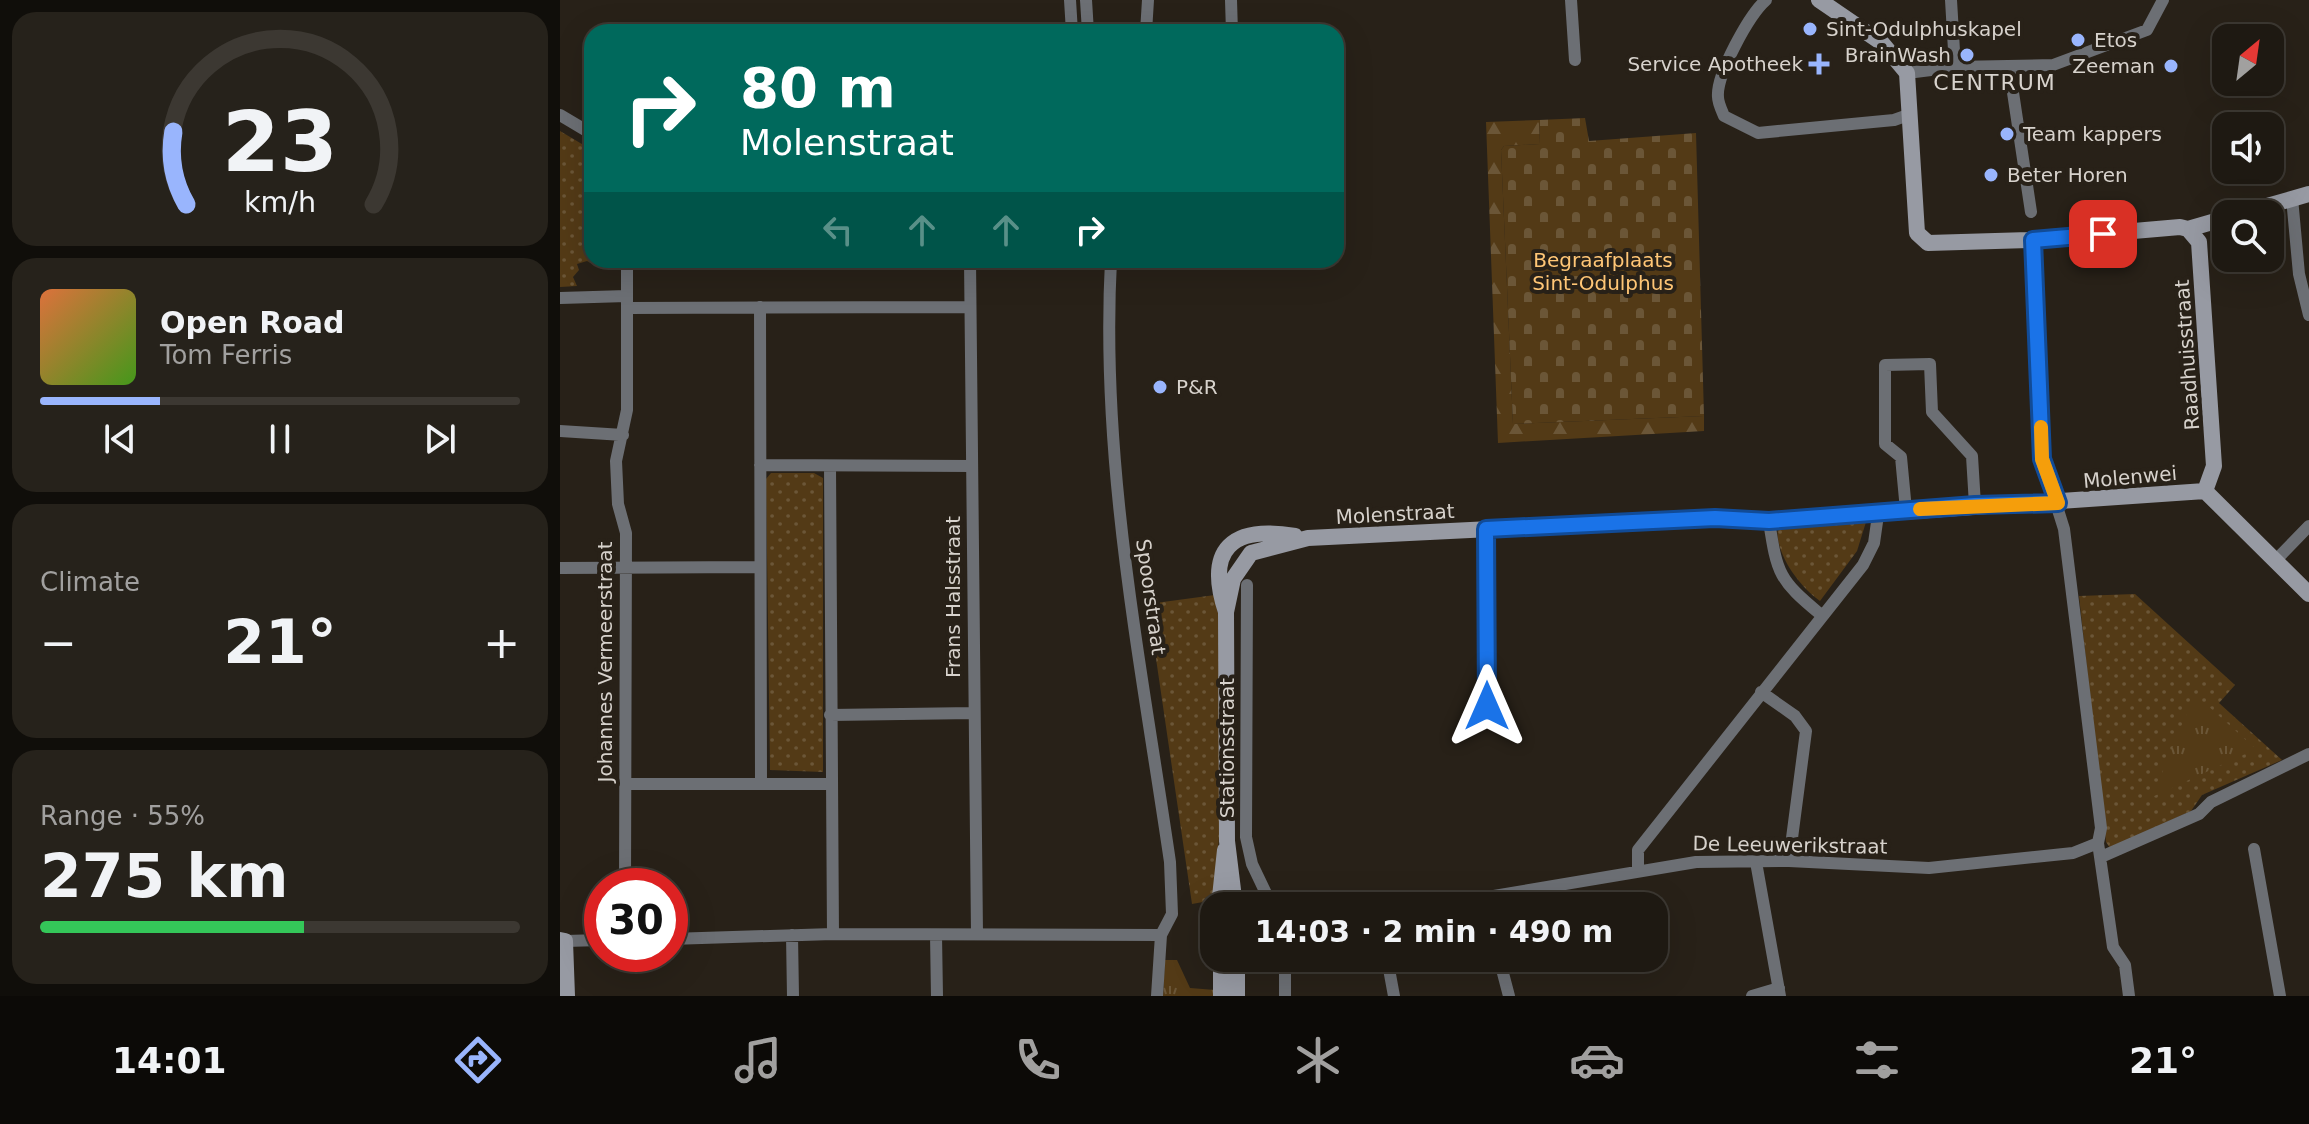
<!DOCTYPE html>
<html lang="en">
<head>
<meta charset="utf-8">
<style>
  :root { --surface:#1e1912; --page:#26221b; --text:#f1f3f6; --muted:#a1a09f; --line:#3c3832; --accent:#99b5fd }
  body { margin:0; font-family:"DejaVu Sans",sans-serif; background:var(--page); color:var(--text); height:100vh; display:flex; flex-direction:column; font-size:30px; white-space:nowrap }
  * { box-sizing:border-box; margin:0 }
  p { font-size:26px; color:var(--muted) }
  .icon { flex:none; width:44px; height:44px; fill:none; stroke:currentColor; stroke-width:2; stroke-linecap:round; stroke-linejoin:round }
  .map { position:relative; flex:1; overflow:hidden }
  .panel { display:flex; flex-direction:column; gap:12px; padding:12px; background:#100e0a; width:560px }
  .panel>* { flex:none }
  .top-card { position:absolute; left:24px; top:24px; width:760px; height:244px; border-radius:24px; box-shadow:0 8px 32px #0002,0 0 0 2px var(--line); background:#00695c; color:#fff; overflow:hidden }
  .needle { width:52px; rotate:29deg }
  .tools { position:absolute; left:1652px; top:24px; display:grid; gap:16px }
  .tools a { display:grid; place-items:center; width:72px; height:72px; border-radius:16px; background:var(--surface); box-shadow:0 8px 32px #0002,0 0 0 2px var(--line); font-size:40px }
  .speed { position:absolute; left:24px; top:868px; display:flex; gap:16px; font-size:40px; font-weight:700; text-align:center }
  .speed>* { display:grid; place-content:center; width:104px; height:104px; border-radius:50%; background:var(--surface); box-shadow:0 8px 32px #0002,0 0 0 2px var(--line); line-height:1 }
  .speed .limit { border:12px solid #d22; background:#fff; color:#111 }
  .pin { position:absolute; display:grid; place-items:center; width:68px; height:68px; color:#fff; margin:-34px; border-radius:16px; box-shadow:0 4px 12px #0006 }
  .me { position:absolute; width:88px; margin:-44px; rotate:0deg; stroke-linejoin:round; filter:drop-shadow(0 0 6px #0008) }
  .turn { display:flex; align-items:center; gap:28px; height:168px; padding:0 24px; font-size:36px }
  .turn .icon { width:104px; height:104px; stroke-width:2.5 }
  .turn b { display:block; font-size:56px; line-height:68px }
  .lanes { display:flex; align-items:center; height:76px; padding:0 24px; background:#0003; justify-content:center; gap:40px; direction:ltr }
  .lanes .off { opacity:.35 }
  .big { font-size:60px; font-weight:700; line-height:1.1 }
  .panel .widget { flex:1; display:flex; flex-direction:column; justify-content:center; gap:12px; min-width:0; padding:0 28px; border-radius:24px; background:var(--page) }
  .panel .dial { align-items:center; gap:0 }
  .dial svg { height:208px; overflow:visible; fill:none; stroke:var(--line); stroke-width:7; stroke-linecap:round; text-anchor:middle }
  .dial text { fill:var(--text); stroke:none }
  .song { display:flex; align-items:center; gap:24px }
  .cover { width:96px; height:96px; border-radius:12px; background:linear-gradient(135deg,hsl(20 70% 55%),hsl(100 70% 35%)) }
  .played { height:8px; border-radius:4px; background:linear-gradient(90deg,var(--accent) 25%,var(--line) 25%) }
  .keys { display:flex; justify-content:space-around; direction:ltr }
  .heat { display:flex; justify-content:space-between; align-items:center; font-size:44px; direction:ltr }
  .charge { height:12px; border-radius:6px; background:linear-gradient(90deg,#34c759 55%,var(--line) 0) }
  .trip { position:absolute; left:640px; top:892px; width:468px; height:80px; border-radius:24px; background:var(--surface); box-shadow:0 8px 32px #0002,0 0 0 2px var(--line); font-weight:700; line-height:80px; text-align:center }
  .tab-bar { display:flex; height:128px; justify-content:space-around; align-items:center; background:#0c0a07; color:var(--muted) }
  .tab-bar .icon { width:56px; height:56px }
  .tab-bar .current { color:var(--accent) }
  .tab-bar b { font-size:36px; color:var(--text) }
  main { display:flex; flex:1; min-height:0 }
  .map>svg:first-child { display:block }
</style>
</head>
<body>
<main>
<section class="panel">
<div class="widget dial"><svg viewBox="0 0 100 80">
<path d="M14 69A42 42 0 1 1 86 69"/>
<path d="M14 69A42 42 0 0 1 9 41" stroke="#99b5fd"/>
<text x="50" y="56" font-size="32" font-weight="700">23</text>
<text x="50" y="72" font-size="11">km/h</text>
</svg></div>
<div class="widget">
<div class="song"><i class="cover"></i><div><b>Open Road</b><p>Tom Ferris</p></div></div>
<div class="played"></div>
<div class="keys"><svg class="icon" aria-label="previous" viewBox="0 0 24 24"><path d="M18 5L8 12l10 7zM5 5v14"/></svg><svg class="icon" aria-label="pause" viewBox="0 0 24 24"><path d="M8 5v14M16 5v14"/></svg><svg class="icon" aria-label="next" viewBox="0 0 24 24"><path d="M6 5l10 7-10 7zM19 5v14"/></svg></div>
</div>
<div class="widget"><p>Climate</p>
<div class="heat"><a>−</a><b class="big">21°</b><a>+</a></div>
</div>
<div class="widget"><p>Range · 55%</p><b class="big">275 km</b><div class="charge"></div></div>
</section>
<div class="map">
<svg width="1749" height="996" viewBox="0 0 1749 996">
  <defs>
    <pattern id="grass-dots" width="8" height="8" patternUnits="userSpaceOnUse" patternTransform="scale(2)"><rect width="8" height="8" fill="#533a16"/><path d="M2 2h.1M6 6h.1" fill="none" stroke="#6b5637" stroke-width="1.8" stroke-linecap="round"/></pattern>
    <pattern id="forest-firs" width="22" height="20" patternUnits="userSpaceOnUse" patternTransform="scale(2)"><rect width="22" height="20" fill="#533a16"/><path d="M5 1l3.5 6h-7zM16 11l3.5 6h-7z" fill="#6b5637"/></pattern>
    <pattern id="cemetery-stones" width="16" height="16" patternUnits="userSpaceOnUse" patternTransform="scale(2)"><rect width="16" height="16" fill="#533a16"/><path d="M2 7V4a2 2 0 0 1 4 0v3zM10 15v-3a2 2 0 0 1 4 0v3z" fill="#6b5637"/></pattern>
    <pattern id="park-tufts" width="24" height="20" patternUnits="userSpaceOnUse" patternTransform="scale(2)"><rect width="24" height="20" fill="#533a16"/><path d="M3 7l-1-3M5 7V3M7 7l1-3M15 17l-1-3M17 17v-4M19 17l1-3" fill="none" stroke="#6b5637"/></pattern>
  </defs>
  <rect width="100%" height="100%" fill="#282118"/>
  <path fill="url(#grass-dots)" d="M 0,131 L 32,150 L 32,260 L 46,260 L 42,269 L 27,261 L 17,264 L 19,270 L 13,277 L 17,286 L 0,287 Z
    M 211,473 L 254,473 L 263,478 L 263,772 L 210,770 L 206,479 Z
    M 1306,522 L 1297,551 L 1260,601 L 1256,598 C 1237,583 1214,552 1218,526 Z
    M 1575,594 L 1675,685 L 1659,703 L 1722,760 L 1642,795 L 1631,811 L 1550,848 L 1546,842 L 1519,596 Z
    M 655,595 L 660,626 L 659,837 L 654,900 L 632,904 L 588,604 Z"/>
  <path fill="url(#forest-firs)" d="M 979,120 L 980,144 L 944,146 L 941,150 L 953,424 L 1144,416 L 1144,431 L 938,443 L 926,122 Z"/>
  <path fill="url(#cemetery-stones)" d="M 1025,118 L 1029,141 L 1136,133 L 1144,416 L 953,424 L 941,150 L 944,146 L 980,144 L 979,120 Z"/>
  <path fill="url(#park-tufts)" d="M 1647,705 L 1696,749 L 1592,797 L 1630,706 Z
    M 605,960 L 617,960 L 630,988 L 655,990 L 655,996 L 603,996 Z"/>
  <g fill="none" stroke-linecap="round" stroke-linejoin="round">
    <path stroke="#6c6f74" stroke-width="12" d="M 510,0 L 512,32
      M 526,0 L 528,32
      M 671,0 L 672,32
      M 1011,0 L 1015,60
      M 1206,0 C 1189,15 1156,75 1158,97 C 1158,103 1162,111 1164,116 L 1198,133 L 1334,120 L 1351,114
      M 1391,0 L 1395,67 L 1493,65 L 1587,30 L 1603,0
      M 586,32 L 588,0
      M 1449,66 L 1471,212
      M 1347,73 L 1395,67
      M 0,115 L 32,134
      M 1732,198 L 1739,274 L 1749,315
      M 1473,240 L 1482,459 L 1504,529 L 1541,828 L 1538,843 L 1553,947 L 1565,965 L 1569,996
      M 410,260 L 417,934
      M 551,260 C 540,462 581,663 610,862 L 612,914 L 601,935
      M 0,298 L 67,296
      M 200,307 L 201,784
      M 67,308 L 409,307
      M 0,431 L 63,435
      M 200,465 L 412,466
      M 270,466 L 273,934
      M 1346,510 L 1341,457 L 1325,444 L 1325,365 L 1370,364 L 1372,412 L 1412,456 L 1415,505
      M 1209,521 C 1217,574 1219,580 1260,614
      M 926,529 L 927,706
      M 1715,561 L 1749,526
      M 0,568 L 199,567
      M 687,585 L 686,837 L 692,864 L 712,906
      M 1201,692 L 1235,716 L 1246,731 L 1229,861
      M 270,715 L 414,713
      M 65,784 L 271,784
      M 1694,849 L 1720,996
      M 1541,857 L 1639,814 L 1651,802 L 1749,754
      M 1196,862 L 1220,996
      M 1078,871 L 1078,850 L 1303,565 L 1314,543 L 1318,515
      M 65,886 L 66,533 L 58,504 L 56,461 L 67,410 L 67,260
      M 874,906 L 1136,862 L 1229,861 L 1369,868 L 1513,853 L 1538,843
      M 232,935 L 233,996
      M 376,935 L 377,996
      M 110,939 L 273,934 L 601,935
      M 5,941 L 42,940
      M 939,958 L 949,996
      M 829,969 L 834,996
      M 597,996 L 601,935
      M 725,996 L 725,958
      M 1192,996 L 1219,988"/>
    <path stroke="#979aa3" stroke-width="16" d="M 1259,0 L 1322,43 L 1347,73 L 1357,233 L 1368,243 L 1469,240 L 1620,227 L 1628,229 L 1639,242 L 1654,466 L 1645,491
      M 1679,214 L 1749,194
      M 1628,229 L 1666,218
      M 1645,491 L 1749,594
      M 666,612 C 645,549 672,525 735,536
      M 659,906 L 665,850
      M 675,906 L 667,841 L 666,612 L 673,579 L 691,553 L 748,538 L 1155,518 L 1209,521 L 1645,491
      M 0,940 L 5,941 L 7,996
      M 661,958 L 661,996
      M 677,996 L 677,958"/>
  </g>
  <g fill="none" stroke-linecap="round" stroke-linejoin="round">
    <g stroke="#114b97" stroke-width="20">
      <path id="route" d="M 927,706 L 926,529 L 1155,518 L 1209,521 L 1415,505 L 1498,503 L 1482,459 L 1473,240 L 1543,234"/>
    </g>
    <use href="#route" stroke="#1a73e8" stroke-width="14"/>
    <path stroke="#f59e0b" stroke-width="14" d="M 1360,509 L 1498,503 L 1482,459 L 1481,427"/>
  </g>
  <g fill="#99b5fd" stroke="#282118" stroke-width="3">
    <circle cx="1250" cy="29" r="8"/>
    <circle cx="1518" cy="40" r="8"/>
    <circle cx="1407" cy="55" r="8"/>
    <path d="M1255 52h8v8h8v8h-8v8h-8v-8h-8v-8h8z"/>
    <circle cx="1611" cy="66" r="8"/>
    <circle cx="1447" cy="134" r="8"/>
    <circle cx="1431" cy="175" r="8"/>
    <circle cx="600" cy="387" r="8"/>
  </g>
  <g text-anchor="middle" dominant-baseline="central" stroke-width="8" stroke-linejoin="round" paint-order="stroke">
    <g font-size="20" fill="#d7d2cc" stroke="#282118" text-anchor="start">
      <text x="1266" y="29">Sint-Odulphuskapel</text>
      <text x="1534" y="40">Etos</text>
      <text x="1391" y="55" text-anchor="end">BrainWash</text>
      <text x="1243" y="64" text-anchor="end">Service Apotheek</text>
      <text x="1595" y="66" text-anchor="end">Zeeman</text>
      <text x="1463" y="134">Team kappers</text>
      <text x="1447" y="175">Beter Horen</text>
      <text x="616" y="387">P&amp;R</text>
    </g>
    <g font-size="20" fill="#ffc676" stroke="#282118">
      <text x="1043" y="260">Begraafplaats<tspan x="1043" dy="23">Sint-Odulphus</tspan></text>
    </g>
    <g font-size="20" fill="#d7d2cc" stroke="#282118">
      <text transform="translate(1627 355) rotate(-94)">Raadhuisstraat</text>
      <text transform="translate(1570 477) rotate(-5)">Molenwei</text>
      <text transform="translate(835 514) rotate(-3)">Molenstraat</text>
      <text transform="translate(393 597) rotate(-90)">Frans Halsstraat</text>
      <text transform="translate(591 597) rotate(82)">Spoorstraat</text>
      <text transform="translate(45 662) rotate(-90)">Johannes Vermeerstraat</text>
      <text transform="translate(667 748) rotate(-90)">Stationsstraat</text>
      <text transform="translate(1230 845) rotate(1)">De Leeuwerikstraat</text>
    </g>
    <g font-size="22" letter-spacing="2" fill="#d7d2cc" stroke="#282118">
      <text x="1435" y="82">CENTRUM</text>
    </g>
  </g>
</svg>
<div class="tools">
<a><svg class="needle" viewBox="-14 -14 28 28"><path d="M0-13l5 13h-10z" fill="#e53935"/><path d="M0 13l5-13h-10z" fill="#a1a09f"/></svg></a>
<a><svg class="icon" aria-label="sound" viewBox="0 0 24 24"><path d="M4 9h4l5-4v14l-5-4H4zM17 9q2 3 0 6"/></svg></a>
<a><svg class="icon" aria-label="search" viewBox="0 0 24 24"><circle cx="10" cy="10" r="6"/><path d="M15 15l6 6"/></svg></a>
</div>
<div class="speed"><div class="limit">30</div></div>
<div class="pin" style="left:1543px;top:234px;background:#d93025"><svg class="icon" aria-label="arrive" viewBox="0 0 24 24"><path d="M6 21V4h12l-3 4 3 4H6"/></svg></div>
<svg class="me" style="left:927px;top:706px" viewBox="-20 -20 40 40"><path d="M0-17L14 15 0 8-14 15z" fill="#1a73e8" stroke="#fff" stroke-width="4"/></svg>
<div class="trip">14:03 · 2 min · 490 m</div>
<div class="top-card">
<div class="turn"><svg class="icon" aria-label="right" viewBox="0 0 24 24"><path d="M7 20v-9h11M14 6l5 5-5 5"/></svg><div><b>80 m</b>Molenstraat</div></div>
<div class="lanes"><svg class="icon off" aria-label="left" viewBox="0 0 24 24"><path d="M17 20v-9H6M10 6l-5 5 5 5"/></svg><svg class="icon off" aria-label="ahead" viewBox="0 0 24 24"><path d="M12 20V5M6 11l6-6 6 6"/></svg><svg class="icon off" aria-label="ahead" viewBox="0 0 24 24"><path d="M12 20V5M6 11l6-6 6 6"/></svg><svg class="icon" aria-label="right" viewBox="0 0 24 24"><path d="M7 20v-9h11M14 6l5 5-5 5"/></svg></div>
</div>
</div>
</main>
<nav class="tab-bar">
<b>14:01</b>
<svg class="icon current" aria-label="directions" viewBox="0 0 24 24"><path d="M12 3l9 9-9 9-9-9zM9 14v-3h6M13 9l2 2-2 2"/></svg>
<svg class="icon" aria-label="music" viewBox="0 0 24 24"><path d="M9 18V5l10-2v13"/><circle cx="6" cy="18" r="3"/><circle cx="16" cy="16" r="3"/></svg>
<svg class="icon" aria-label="phone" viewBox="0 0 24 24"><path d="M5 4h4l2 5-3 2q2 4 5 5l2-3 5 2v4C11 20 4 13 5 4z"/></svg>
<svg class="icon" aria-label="climate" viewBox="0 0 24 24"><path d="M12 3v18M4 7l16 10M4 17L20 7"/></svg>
<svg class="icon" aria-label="car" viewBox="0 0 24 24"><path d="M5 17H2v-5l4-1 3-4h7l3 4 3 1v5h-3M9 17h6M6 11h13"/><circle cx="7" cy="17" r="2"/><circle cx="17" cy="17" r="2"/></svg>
<svg class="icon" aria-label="filters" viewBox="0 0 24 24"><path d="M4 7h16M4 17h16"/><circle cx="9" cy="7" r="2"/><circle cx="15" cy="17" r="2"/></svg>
<b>21°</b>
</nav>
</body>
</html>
